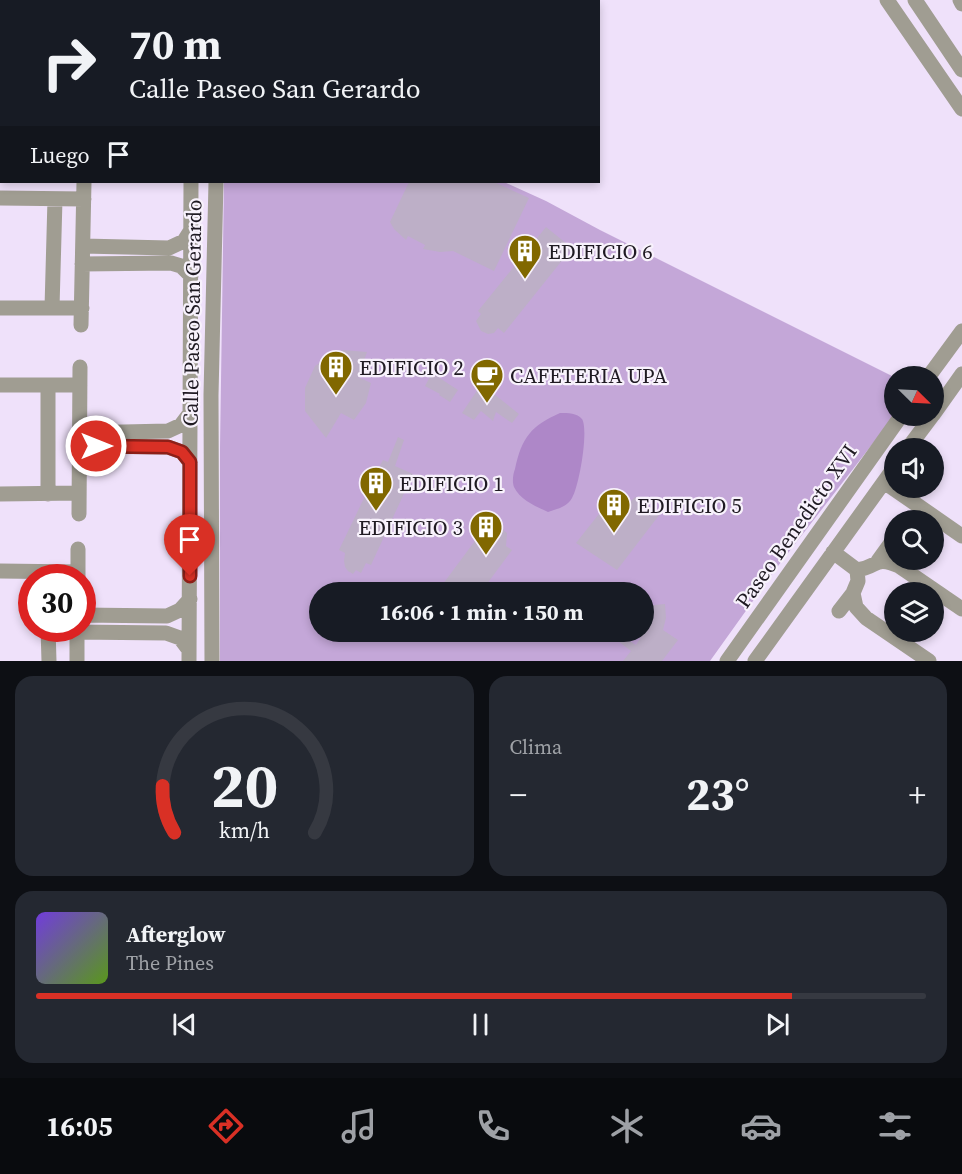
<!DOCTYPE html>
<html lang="es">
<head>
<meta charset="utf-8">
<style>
  :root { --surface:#171b24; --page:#242831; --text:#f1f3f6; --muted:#9ea1a6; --line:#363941; --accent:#d93025 }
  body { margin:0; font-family:"Source Serif 4",serif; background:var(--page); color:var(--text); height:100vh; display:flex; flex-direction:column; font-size:22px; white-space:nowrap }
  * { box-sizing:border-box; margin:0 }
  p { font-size:20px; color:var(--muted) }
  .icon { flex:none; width:33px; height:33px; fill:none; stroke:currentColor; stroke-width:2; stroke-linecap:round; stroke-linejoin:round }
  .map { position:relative; height:661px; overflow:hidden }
  .details { display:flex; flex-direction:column; gap:15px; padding:15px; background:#0d0f14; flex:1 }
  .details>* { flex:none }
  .banner { position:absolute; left:0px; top:0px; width:600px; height:183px; box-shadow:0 3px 9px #0003; background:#171b24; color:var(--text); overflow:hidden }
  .needle { width:39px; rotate:114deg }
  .tools { position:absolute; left:884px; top:366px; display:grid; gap:12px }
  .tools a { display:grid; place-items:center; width:60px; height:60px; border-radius:50%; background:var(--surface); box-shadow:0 3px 9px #0003; font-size:30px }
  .speed { position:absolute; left:18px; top:564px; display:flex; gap:12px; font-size:30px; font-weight:700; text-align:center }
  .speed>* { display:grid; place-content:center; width:78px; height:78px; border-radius:50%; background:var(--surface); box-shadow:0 3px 9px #0003; line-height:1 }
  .speed .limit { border:9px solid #d22; background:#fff; color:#111 }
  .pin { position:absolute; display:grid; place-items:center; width:51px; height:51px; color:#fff; margin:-62px -26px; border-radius:50% 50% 50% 0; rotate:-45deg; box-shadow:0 0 6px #0007 }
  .pin .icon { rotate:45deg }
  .me { position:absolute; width:66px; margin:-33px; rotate:90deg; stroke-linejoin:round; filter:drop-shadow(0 0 4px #0008) }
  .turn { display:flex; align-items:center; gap:21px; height:126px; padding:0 30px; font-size:27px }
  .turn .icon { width:78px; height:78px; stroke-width:2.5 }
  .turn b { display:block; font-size:42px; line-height:51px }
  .then { display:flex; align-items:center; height:57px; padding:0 30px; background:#0003; gap:12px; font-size:22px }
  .big { font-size:45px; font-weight:700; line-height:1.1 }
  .details .card { flex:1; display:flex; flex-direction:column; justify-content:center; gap:9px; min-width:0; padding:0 21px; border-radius:18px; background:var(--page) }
  .details .dial { align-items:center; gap:0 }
  .dial svg { height:156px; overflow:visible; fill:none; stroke:var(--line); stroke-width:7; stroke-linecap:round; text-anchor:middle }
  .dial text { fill:var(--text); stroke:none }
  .song { display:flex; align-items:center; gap:18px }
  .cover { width:72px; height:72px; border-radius:9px; background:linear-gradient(135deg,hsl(260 70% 55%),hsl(90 70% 35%)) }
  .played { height:6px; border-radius:3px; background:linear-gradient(90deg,var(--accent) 85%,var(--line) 85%) }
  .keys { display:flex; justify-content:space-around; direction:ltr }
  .heat { display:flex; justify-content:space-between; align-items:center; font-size:33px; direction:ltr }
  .details .tiles { flex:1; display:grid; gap:15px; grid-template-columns:1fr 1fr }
  .card:last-child { grid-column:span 2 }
  .trip { position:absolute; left:309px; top:582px; width:345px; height:60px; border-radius:30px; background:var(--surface); box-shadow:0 3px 9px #0003; font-weight:700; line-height:60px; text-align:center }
  .dock { display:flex; height:96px; justify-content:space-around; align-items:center; background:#090b0e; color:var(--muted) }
  .dock .icon { width:42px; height:42px }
  .dock .current { color:var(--accent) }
  .dock b { font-size:27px; color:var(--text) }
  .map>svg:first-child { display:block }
</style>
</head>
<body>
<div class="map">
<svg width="962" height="661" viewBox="0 0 962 661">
  <rect width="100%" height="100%" fill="#efe1fa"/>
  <path fill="#c4a7d8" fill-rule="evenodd" d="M 224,182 L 504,182 L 546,201 L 600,230 L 894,377 L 894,416 L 778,566 L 710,661 L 220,661 L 220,448 ZM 320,592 L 644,592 L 644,632 L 320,632 Z"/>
  <path fill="#ae87c8" d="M 560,413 C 568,413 577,413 582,419 C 589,430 579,487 572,498 C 567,507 557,509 548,512 C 537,507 520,500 514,487 C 512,482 513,474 515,469 C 522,437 531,426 560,413 Z"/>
  <path fill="#bdafc7" d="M 409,182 L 494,182 L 529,198 L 494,271 L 453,251 L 440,252 L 423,249 L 425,245 L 408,236 L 406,240 L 394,229 L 390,222 Z
    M 546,227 L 572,248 L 504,333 L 498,328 L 494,333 L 488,334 L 481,331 L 476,321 L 481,314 L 478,311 Z
    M 343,350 L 367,352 L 358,377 L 371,383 L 366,403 L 354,420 L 341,413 L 326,438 L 305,411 L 305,388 L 315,366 L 328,357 Z
    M 432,373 L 458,390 L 450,402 L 439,395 L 440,394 L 425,386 Z
    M 480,386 L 491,396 L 494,394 L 519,414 L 512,423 L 496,412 L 493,421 L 481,411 L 474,420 L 462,413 Z
    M 398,437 L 404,440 L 395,466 L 413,474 L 371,565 L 366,563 L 361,573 L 356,570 L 353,574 L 348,571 L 345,567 L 344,561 L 345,553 L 339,550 L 379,467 L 383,460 L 388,462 Z
    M 614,490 L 630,502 L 635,497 L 660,514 L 617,570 L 576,543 L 606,505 Z
    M 494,526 L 500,530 L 501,528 L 507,533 L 506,546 L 512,550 L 481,592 L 437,592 L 483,530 L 488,533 Z
    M 665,604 L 666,618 L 663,630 L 678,640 L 662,661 L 623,661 L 631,651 L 618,641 L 621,636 L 636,645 L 644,632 L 646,621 L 644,606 Z"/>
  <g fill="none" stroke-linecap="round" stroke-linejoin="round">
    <path stroke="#a09d92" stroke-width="15" d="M 887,0 L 962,109
      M 915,0 L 962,70
      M 960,0 L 962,4
      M 87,2 L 88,0
      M 197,2 L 197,0
      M 0,15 L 2,15
      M 0,124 L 2,124
      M 0,198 L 84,199
      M 83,246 L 169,248 L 184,241 L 191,230
      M 82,264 L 171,263 L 181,266 L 191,276
      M 0,308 L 82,308
      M 52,308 L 55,199
      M 81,325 L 84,182
      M 929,376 L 962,331
      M 0,385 L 80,385
      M 933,415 L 962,374
      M 79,433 L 168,431 L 181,425 L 190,413
      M 79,446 L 168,447 L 182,452 L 190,462
      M 908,448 L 932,416
      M 884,482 L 962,536
      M 0,494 L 79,493
      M 48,494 L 48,385
      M 79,514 L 80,367
      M 833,552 L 857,570 C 879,567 874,555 899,566 L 962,609
      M 878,561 L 891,543
      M 857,570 L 858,581 L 853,593 L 856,607 L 866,618 L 929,661
      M 0,571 L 78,572
      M 78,578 L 78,549
      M 839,611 L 853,593
      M 82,615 L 167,616 L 180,610 L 190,599
      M 48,628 L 49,661
      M 77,632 L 166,633 L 180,638 L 189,650
      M 77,661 L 77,628
      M 189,661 L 191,182
      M 212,661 L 211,395 L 216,182
      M 727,661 L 901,416
      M 755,661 L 894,468"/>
  </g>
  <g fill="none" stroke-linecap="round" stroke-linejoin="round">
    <g stroke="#8d1f18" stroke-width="15">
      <path id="route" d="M 96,446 L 168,447 L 182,452 L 190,462 L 190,576"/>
    </g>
    <use href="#route" stroke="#d93025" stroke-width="10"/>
  </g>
  <defs>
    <g id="building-pin" transform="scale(1.725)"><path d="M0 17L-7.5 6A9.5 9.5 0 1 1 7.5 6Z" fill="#816800" stroke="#f8f2fc"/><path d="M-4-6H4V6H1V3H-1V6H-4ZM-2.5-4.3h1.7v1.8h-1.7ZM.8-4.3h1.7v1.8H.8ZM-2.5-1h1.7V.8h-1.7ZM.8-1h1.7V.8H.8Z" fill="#fff"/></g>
    <g id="cafe-pin" transform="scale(1.725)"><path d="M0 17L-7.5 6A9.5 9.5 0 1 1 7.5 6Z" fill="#816800" stroke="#f8f2fc"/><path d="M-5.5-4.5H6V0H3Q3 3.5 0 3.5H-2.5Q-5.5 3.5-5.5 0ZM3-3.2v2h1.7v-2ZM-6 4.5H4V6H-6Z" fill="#fff"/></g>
  </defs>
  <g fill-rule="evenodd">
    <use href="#building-pin" x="525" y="251"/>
    <use href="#building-pin" x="336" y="367"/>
    <use href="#cafe-pin" x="487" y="375"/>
    <use href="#building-pin" x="376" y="483"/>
    <use href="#building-pin" x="614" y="505"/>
    <use href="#building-pin" x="486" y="527"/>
  </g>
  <g text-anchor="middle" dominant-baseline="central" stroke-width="4.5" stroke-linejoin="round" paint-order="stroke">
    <g font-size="21" fill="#1f1a22" stroke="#f8f2fc" text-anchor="start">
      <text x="548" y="251">EDIFICIO 6</text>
      <text x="359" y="367">EDIFICIO 2</text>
      <text x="510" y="375">CAFETERIA UPA</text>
      <text x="399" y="483">EDIFICIO 1</text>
      <text x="637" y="505">EDIFICIO 5</text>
      <text x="463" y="527" text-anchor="end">EDIFICIO 3</text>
    </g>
    <g font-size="21" fill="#1f1a22" stroke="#f8f2fc">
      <text transform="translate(192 313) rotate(-89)">Calle Paseo San Gerardo</text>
      <text transform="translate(796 526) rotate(-55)">Paseo Benedicto XVI</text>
    </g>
  </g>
</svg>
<div class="tools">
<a><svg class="needle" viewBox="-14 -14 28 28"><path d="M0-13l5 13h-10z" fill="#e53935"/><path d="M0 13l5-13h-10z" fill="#9ea1a6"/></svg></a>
<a><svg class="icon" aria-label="sound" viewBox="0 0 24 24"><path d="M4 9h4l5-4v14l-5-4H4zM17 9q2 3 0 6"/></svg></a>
<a><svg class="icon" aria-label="search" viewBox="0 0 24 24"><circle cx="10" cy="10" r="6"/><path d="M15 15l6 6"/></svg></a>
<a><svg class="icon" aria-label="layers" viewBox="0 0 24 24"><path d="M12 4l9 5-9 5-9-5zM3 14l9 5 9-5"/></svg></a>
</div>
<div class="speed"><div class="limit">30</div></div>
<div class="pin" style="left:190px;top:576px;background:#d93025"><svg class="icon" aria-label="arrive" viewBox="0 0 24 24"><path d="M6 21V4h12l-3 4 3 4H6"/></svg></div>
<svg class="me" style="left:96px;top:446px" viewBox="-20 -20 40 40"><circle r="17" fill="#d93025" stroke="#fff" stroke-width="3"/><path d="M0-11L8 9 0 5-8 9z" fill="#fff"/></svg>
<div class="trip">16:06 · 1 min · 150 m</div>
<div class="banner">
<div class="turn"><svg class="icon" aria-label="right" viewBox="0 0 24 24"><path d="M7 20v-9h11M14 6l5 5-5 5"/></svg><div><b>70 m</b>Calle Paseo San Gerardo</div></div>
<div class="then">Luego<svg class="icon" aria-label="arrive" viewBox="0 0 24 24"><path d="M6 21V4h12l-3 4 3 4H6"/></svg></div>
</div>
</div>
<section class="details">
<div class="tiles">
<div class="card dial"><svg viewBox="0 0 100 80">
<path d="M14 69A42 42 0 1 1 86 69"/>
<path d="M14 69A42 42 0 0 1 8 45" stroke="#d93025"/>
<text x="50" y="56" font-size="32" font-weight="700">20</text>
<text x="50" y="72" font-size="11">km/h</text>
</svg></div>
<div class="card"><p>Clima</p>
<div class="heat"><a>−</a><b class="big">23°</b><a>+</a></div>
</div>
<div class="card">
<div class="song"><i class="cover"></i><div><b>Afterglow</b><p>The Pines</p></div></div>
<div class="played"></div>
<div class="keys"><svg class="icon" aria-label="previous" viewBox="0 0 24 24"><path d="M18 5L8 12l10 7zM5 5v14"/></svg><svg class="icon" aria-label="pause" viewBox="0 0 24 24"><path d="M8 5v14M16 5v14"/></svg><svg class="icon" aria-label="next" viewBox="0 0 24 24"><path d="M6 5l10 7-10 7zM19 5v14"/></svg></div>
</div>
</div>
</section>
<nav class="dock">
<b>16:05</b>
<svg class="icon current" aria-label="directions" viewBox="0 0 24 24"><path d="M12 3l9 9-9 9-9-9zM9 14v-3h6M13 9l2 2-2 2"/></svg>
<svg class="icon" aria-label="music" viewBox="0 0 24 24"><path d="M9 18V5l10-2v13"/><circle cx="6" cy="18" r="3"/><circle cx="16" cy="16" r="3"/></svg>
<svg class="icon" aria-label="phone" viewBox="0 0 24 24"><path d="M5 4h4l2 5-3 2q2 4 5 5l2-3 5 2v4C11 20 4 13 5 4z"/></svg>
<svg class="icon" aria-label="climate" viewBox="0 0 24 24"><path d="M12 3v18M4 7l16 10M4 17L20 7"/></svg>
<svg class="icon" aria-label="car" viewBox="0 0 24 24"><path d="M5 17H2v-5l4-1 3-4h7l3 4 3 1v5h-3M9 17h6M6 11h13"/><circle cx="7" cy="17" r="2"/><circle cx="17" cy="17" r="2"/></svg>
<svg class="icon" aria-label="filters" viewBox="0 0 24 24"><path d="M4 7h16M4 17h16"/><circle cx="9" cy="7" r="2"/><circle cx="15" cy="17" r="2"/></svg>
</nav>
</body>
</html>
